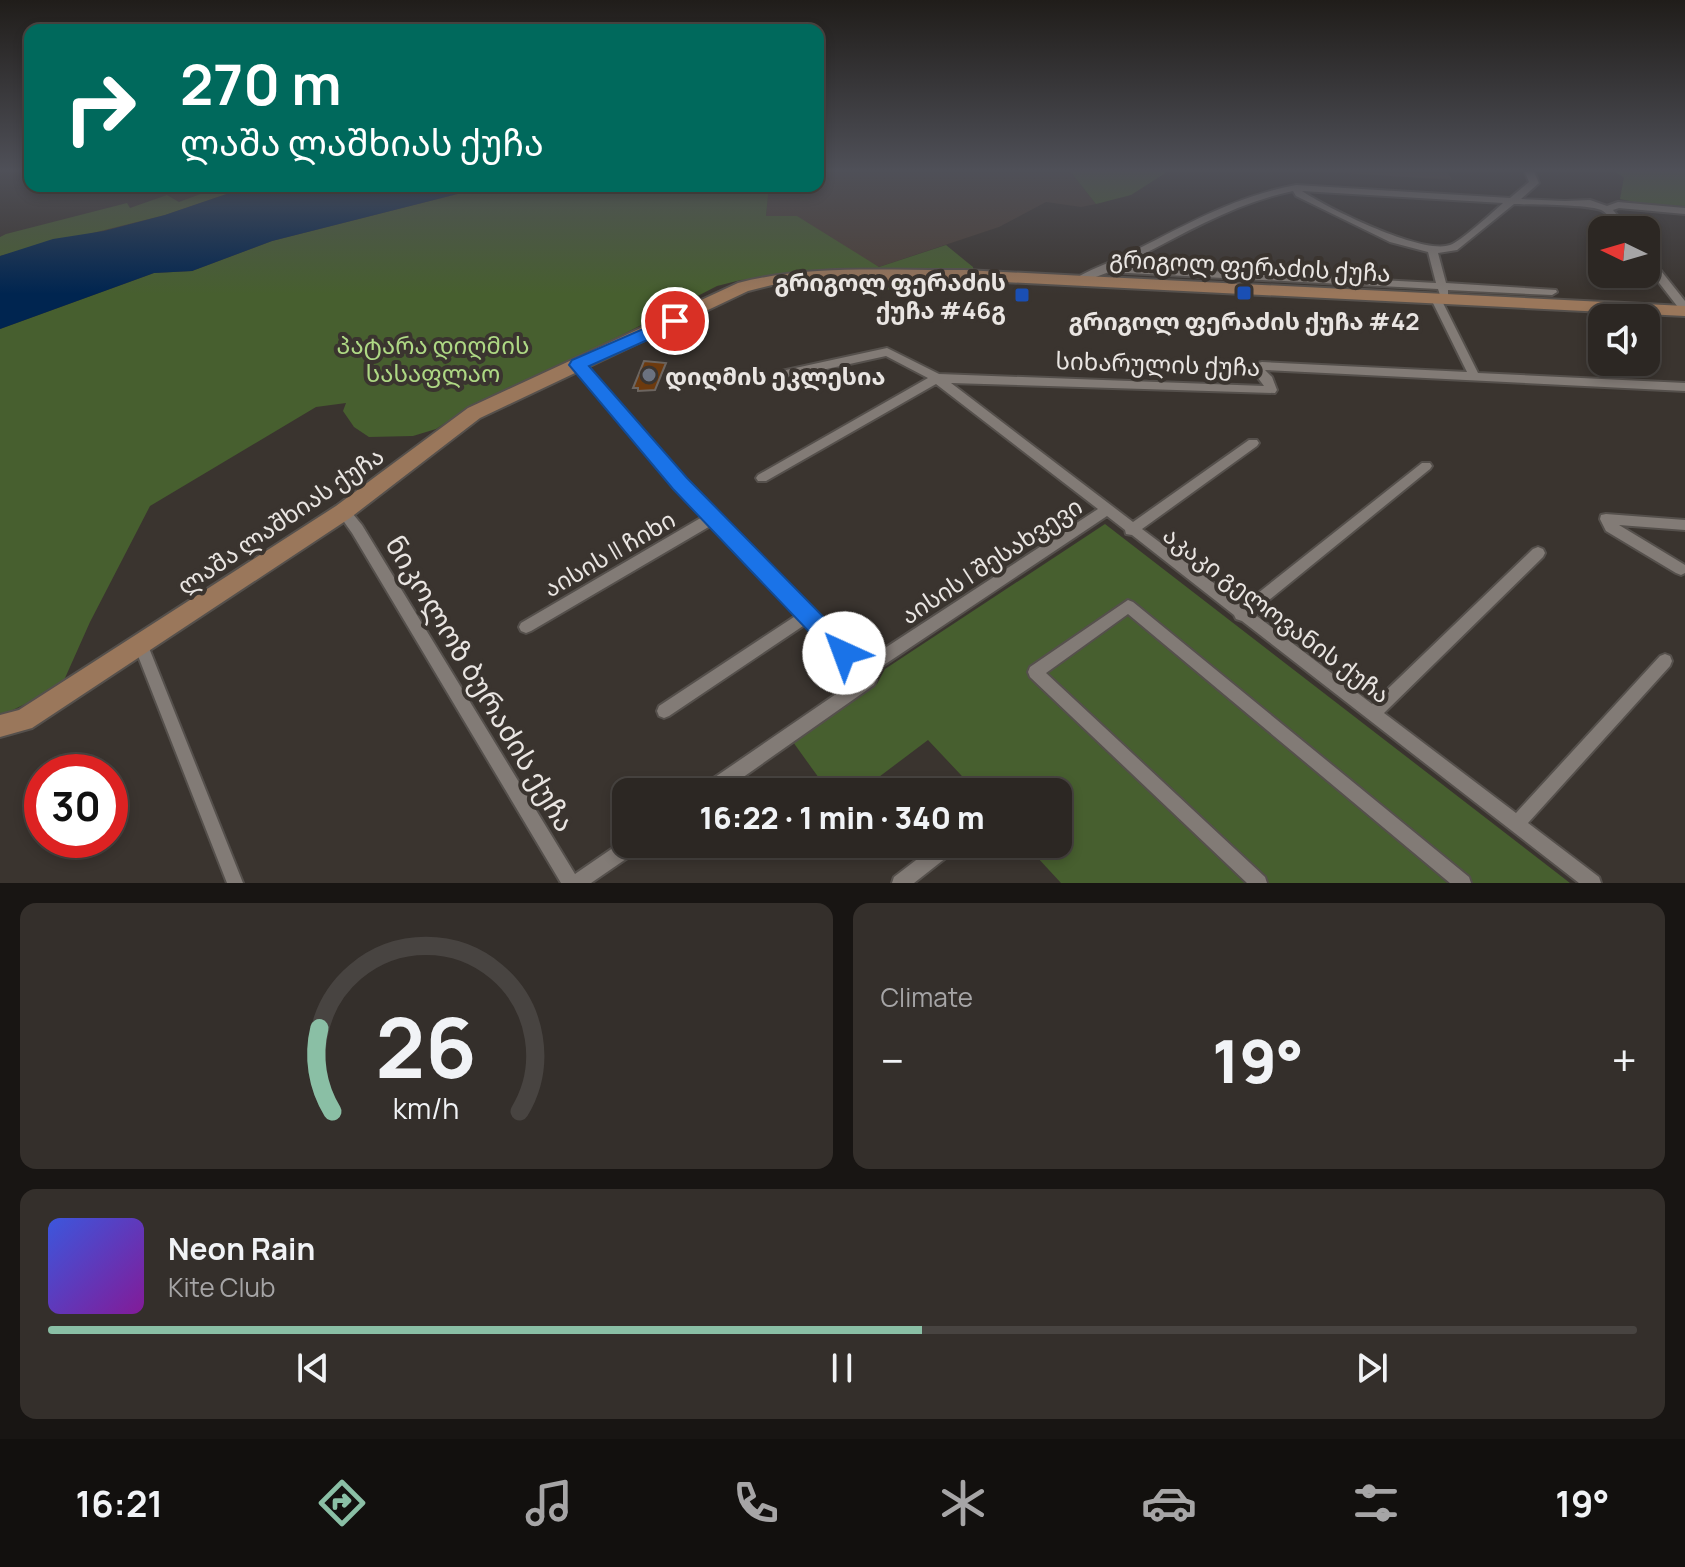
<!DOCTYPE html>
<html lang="en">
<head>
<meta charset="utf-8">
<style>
  :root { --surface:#2c2723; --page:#342f2b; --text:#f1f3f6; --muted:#a6a5a6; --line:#484441; --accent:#8abfa5 }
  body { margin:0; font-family:Manrope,"Noto Sans Georgian",sans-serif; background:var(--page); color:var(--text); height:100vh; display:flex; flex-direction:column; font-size:30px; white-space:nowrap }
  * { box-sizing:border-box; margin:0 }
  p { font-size:26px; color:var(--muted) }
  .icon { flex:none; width:44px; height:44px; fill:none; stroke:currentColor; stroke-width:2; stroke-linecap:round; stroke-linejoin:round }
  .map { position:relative; height:883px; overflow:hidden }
  .sheet { display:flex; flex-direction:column; gap:20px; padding:20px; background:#181513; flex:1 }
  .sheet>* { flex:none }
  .hud { position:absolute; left:24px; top:24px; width:800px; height:168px; border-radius:16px; box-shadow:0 4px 12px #0003,0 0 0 2px var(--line); background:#00695c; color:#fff; overflow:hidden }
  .needle { width:52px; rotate:275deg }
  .controls { position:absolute; left:1588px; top:216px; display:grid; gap:16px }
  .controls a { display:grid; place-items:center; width:72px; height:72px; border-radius:16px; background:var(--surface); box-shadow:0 4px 12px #0003,0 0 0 2px var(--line); font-size:40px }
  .speed { position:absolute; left:24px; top:754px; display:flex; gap:16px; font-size:40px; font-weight:700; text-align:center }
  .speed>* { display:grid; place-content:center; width:104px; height:104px; border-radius:50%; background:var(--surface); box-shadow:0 4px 12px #0003,0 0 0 2px var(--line); line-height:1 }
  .speed .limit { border:12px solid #d22; background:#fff; color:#111 }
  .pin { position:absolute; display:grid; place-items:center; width:68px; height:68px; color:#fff; margin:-34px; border:4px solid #fff; border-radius:50%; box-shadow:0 2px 8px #0007 }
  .me { position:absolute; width:88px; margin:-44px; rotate:317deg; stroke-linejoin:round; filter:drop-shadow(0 0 6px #0008) }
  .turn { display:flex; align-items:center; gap:28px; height:168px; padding:0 24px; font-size:36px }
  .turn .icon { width:104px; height:104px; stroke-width:2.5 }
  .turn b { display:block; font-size:56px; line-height:68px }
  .big { font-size:60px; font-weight:800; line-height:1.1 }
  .sheet .card { flex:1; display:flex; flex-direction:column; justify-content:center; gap:12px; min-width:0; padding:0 28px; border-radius:16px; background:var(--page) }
  .sheet .dial { align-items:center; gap:0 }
  .dial svg { height:208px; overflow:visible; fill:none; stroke:var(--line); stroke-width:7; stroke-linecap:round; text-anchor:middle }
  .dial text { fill:var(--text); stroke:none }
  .song { display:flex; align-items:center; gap:24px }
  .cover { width:96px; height:96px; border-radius:12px; background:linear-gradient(135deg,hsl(230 70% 55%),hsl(290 70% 35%)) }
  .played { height:8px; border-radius:4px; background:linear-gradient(90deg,var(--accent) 55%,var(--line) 55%) }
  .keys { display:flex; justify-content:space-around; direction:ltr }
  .heat { display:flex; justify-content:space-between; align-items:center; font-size:44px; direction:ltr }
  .sheet .tiles { flex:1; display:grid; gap:20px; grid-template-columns:1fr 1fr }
  .card:last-child { grid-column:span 2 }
  .trip { position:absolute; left:612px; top:778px; width:460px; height:80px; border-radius:16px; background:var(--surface); box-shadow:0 4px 12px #0003,0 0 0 2px var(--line); font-weight:800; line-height:80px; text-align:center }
  .dock { display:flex; height:128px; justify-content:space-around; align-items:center; background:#12100e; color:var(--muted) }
  .dock .icon { width:56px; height:56px }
  .dock .selected { color:var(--accent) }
  .dock b { font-size:36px; color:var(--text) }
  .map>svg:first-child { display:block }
</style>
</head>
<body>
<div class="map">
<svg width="1685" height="883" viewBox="0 0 1685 883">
  <rect width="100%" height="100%" fill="#3a342f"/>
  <path fill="#4b3f37" d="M 818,170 L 1069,170 L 1096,204 L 1081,207 L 1046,202 L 999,227 L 879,267 L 846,249 L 766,216 L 769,186 L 818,186 Z
    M 1326,170 L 1447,170 L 1452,180 L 1328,172 Z"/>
  <path fill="#475f2f" d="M 1069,170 L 1170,170 L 1131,195 L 1096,204 Z
    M 1611,170 L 1685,170 L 1685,206 L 1647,205 L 1620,199 L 1624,177 Z
    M 222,186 L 250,186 L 165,215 L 0,256 L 0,237 L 6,234 L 127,203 L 130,208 L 167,195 L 179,202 Z
    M 489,186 L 769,186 L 766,216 L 797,216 L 879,267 L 946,245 L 973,267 L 975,287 L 865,290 L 866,273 L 741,280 L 717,286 L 587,353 L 478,402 L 436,429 L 413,436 L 369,437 L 354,427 L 343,411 L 346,403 L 316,407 L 150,506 L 90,622 L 61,687 L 0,716 L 0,329 L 154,273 L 192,271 L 272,241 Z
    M 1105,524 L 1570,883 L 1061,883 L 1025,844 L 1058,844 L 1058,792 L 977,792 L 928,740 L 859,792 L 829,792 L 793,742 L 877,684 L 885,669 Z"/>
  <path fill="#002550" d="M 250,186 L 489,186 L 272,241 L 192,271 L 154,273 L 0,329 L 0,256 L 53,239 L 104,231 L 165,215 Z"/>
  <path fill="#6d3a0e" stroke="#6c6560" stroke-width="2" d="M 644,361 L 666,363 L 655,390 L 638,391 L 638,388 L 633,388 Z"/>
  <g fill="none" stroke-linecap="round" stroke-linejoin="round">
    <g stroke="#55504c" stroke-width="4">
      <path id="street" d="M 1524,170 L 1533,170 L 1539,183 L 1521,199 L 1565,201 L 1590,200 L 1607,206 L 1618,202 L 1685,208 L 1685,214 L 1619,208 L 1613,210 L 1629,230 L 1619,230 C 1614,224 1609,215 1603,211 C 1592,204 1531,205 1514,204 L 1457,250 L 1438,253 L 1446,283 L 1556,290 L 1557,292 L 1552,295 L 1448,290 L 1448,295 L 1440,295 L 1438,289 L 1109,272 L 1077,284 L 1072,281 C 1086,270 1111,263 1128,254 C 1187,225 1230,198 1296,185 L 1510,198 L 1529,182 ZM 1293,191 L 1296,196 L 1390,242 L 1428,252 L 1436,283 L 1120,266 C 1177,238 1230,204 1293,191 ZM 1302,191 L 1503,203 C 1493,212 1460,242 1450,245 C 1422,255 1327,208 1302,191 Z
        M 1646,256 L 1650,257 L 1685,301 L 1685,312 L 1681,311 L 1646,266 Z
        M 1436,296 L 1441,299 L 1478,373 L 1685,383 L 1685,391 L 1265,370 L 1272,377 L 1277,390 L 1275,393 L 951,383 L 1133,522 L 1249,440 L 1257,440 L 1259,443 L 1257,446 L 1142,529 L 1243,605 L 1422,463 L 1430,463 L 1432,466 L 1430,469 L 1253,613 L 1372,704 L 1533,549 L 1538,547 L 1543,549 L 1545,553 L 1543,557 L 1384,713 L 1516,813 L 1660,656 L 1665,654 L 1670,656 L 1672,661 L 1670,666 L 1528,823 L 1599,877 L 1601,883 L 1579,883 L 1242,621 L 1236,619 L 1234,615 L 1132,535 L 1126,534 L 1125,530 L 1107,516 L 872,673 L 876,680 L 874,685 L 722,792 L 700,792 L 702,786 L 858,679 L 806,624 L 669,716 L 664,718 L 659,716 L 657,711 L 659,706 L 797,615 L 712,525 L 531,631 L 526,633 L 521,631 L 519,627 L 521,623 L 704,516 L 676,487 L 574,368 L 572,365 L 574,362 L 582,362 L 684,479 L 810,609 L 814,611 L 816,615 L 862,663 L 1098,509 L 936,384 L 766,481 L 758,481 L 756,478 L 758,475 L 928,378 L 886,356 L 781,379 L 777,378 L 775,375 L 777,372 L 887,348 L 939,374 L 1264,386 L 1253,371 L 1258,363 L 1262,362 L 1467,372 L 1431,299 Z
        M 343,507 L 348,508 L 362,525 L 575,874 L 626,839 L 626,844 L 641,844 L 639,850 L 591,883 L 561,883 L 352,533 L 337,512 L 338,508 Z
        M 1606,514 L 1685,520 L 1685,530 L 1619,525 L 1685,565 L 1685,573 L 1681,575 L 1676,573 L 1606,531 L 1600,519 L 1601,515 Z
        M 1128,600 L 1133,602 L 1469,877 L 1471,883 L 1450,883 L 1128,614 L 1046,673 L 1265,877 L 1267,883 L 1247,883 L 1030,677 L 1028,672 L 1030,667 Z
        M 140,637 L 145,638 L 243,883 L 227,883 L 133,643 L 135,638 Z
        M 937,844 L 958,844 L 956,850 L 914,883 L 892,883 L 894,877 Z"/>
    </g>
    <g stroke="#55504c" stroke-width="4">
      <path id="secondary" d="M 964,270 L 1685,306 L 1685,316 L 964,280 L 812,282 L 772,285 L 748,291 L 480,418 L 350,518 L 32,728 L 0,737 L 0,715 L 19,710 L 336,506 L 468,408 L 738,283 C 810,264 890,271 964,270 Z"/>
    </g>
    <use href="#street" fill="#827b76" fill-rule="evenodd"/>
    <use href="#secondary" fill="#9a775b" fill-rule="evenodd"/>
  </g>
  <linearGradient id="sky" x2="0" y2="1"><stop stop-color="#201d1a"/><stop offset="0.58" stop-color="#4f5058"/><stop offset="1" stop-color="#4f5058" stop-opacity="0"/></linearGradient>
  <rect width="1685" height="294" fill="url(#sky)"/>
  <path fill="#1a73e8" stroke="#114b97" stroke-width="2" d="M 675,315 L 681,317 L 681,325 L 589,366 L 687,478 L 852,646 L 855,653 L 852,660 L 844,663 L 836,660 L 673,489 L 569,365 L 572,360 Z"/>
  <g fill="#1a4fb4" stroke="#3a342f" stroke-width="3">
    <rect x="1236" y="285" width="16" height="16" rx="4"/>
    <rect x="1014" y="287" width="16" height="16" rx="4"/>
  </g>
  <circle fill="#6b7280" stroke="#3a342f" stroke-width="3" cx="649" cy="375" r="8"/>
  <g text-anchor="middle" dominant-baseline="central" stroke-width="8" stroke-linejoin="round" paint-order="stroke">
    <g font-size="24" fill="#e9e5e2" stroke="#3a342f">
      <text transform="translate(1250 265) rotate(3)">გრიგოლ ფერაძის ქუჩა</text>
      <text transform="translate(1158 363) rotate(2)">სიხარულის ქუჩა</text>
      <text transform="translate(280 520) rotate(-34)">ლაშა ლაშხიას ქუჩა</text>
      <text transform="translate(609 553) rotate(-30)">აისის II ჩიხი</text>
      <text transform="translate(991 560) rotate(-33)">აისის I შესახვევი</text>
      <text transform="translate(1277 614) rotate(37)">აკაკი გელოვანის ქუჩა</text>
    </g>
    <g font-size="24" font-weight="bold" fill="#e9e5e2" stroke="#3a342f" text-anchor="end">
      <text x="1006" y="281">გრიგოლ ფერაძის<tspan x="1006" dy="28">ქუჩა #46გ</tspan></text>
      <text x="1244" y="320" text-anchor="middle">გრიგოლ ფერაძის ქუჩა #42</text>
      <text x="665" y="375" text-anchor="start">დიღმის ეკლესია</text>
    </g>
    <g font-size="24" fill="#aed884" stroke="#3a342f">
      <text x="433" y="344">პატარა დიღმის<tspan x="433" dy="28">სასაფლაო</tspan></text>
    </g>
    <g font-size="28" fill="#e9e5e2" stroke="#3a342f">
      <text transform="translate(481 683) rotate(59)">ნიკოლოზ ბურაძის ქუჩა</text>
    </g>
  </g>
</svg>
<div class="controls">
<a><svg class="needle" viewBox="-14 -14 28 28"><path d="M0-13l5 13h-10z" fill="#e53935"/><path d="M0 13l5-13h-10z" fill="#a6a5a6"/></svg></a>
<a><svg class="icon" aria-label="sound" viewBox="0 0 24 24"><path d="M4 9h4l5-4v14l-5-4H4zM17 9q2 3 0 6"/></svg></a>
</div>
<div class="speed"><div class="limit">30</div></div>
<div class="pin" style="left:675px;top:321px;background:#d93025"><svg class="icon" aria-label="arrive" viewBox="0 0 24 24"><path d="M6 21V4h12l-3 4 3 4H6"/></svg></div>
<svg class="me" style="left:844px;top:653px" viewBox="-20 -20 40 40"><circle r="19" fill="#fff"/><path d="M0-13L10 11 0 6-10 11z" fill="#1a73e8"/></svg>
<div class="trip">16:22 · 1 min · 340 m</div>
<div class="hud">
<div class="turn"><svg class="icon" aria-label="right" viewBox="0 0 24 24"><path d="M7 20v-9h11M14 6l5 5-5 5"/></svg><div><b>270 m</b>ლაშა ლაშხიას ქუჩა</div></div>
</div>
</div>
<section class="sheet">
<div class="tiles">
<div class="card dial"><svg viewBox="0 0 100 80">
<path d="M14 69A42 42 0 1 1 86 69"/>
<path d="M14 69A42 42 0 0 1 9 37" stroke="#8abfa5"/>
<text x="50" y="56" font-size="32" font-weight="700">26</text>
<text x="50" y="72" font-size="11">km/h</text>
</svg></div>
<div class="card"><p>Climate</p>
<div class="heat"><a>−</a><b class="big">19°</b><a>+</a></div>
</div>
<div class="card">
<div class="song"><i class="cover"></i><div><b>Neon Rain</b><p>Kite Club</p></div></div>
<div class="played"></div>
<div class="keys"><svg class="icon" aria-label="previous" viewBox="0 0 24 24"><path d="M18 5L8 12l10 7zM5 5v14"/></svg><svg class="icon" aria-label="pause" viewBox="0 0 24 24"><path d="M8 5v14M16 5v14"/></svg><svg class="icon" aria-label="next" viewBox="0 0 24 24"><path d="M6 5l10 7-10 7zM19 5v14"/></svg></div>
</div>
</div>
</section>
<nav class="dock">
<b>16:21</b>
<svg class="icon selected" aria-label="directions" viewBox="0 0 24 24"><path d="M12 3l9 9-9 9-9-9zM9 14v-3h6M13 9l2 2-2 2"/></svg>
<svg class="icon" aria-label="music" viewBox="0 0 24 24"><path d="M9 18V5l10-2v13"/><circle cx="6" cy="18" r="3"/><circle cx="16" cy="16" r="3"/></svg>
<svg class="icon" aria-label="phone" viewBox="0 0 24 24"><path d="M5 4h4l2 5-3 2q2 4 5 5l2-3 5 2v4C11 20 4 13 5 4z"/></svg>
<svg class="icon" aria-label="climate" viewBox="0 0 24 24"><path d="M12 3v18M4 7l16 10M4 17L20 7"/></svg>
<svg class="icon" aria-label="car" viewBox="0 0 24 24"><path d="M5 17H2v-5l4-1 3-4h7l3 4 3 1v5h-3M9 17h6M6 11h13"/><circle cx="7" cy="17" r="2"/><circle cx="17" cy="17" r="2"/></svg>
<svg class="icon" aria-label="filters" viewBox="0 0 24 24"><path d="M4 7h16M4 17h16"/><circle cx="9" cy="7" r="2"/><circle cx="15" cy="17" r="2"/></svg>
<b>19°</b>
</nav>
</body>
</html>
